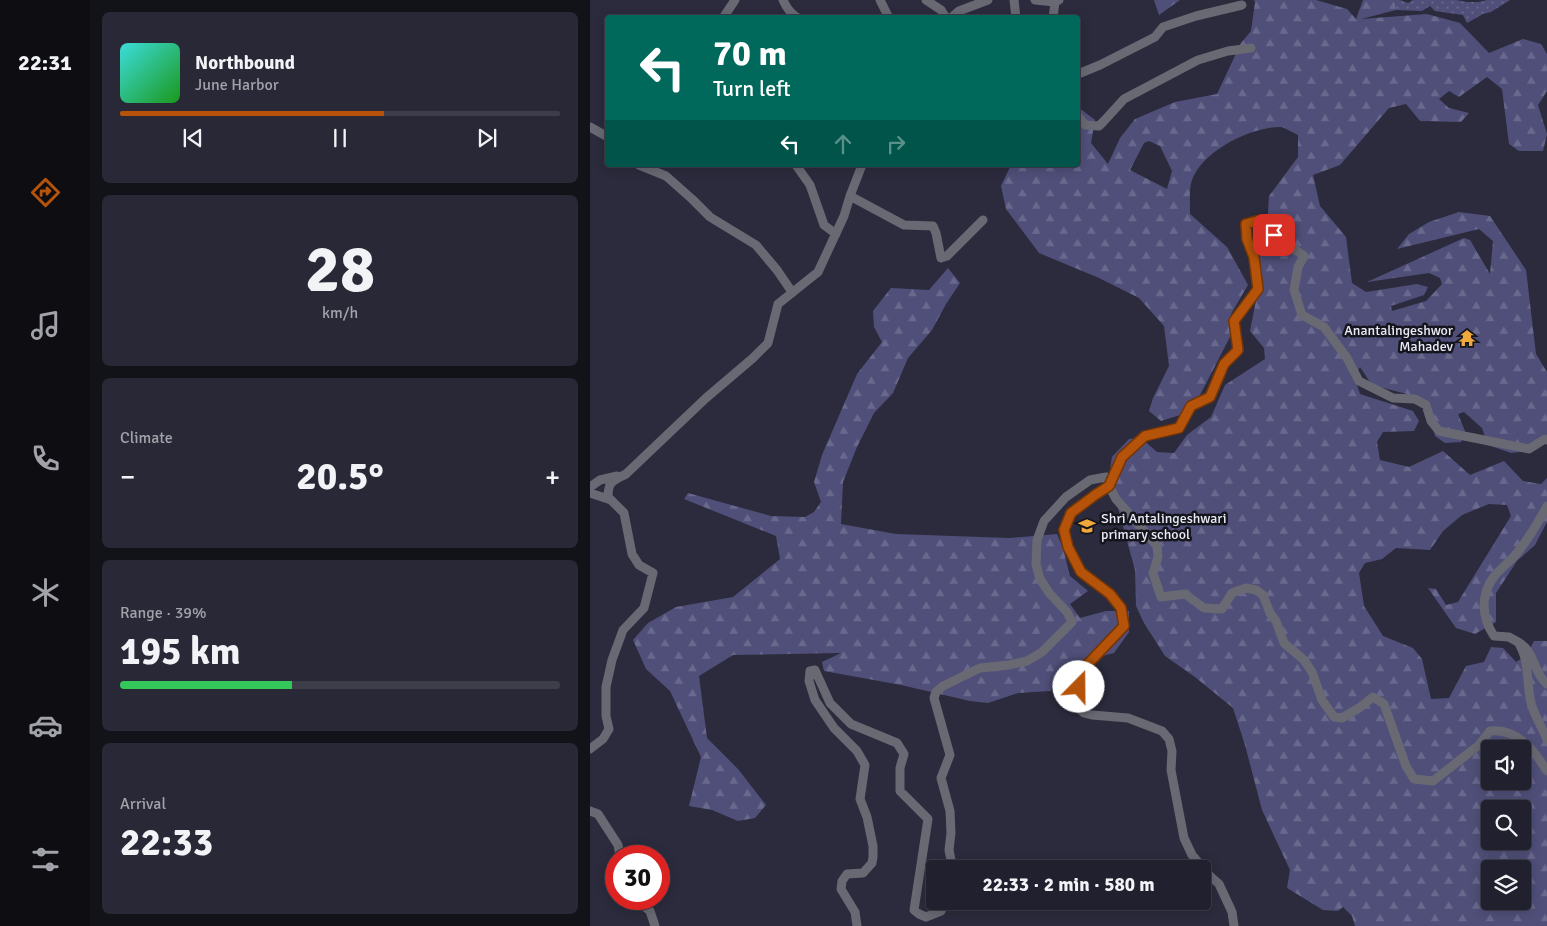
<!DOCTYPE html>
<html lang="en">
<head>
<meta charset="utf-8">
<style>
  :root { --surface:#20202e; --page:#282836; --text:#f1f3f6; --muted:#a2a3aa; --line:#3d3e4a; --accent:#b45309 }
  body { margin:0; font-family:Signika,sans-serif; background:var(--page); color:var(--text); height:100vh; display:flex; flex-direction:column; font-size:19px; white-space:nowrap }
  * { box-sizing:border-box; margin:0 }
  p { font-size:16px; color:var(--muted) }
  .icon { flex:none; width:28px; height:28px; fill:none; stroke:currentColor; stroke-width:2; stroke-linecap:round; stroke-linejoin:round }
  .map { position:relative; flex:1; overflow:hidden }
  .side { display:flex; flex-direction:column; gap:12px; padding:12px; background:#121219; width:500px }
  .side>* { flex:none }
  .banner { position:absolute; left:15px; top:15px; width:475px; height:152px; border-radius:5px; box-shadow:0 2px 12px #0003,0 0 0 1px var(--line); background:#00695c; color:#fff; overflow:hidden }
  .fabs { position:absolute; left:891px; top:740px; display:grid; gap:10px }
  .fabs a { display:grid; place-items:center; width:50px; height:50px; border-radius:5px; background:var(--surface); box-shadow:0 2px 12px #0003,0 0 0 1px var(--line); font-size:25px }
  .speed { position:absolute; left:15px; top:845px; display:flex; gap:10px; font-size:25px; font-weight:700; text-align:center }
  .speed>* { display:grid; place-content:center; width:65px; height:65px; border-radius:50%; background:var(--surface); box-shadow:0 2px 12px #0003,0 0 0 1px var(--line); line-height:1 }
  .speed .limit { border:8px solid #d22; background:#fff; color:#111 }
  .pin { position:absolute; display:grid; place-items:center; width:42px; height:42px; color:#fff; margin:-21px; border-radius:10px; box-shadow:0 2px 8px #0006 }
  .me { position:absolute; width:55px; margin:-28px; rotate:22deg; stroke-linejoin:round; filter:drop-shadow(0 0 4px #0008) }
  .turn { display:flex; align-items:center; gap:18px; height:105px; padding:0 25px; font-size:22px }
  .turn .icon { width:65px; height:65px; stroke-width:2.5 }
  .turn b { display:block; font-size:35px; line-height:42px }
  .lanes { display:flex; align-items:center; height:48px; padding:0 25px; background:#0003; justify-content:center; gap:25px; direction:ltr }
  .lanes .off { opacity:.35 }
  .big { font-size:38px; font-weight:700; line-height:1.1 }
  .side .widget { flex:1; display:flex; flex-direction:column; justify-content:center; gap:8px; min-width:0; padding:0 18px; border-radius:8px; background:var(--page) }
  .side .dial { align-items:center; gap:0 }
  .dial b { font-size:65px; line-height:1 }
  .song { display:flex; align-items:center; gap:15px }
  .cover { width:60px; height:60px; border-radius:8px; background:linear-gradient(135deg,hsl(180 70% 55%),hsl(120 70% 35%)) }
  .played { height:5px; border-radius:2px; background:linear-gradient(90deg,var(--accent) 60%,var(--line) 60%) }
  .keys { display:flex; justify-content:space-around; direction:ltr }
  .heat { display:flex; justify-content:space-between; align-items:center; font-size:28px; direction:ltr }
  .charge { height:8px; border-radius:4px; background:linear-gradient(90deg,#34c759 39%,var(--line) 0) }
  .trip { position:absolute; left:336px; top:860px; width:285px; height:50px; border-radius:5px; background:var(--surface); box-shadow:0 2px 12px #0003,0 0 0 1px var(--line); font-weight:700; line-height:50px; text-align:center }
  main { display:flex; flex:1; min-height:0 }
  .dock { display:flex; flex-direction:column; width:90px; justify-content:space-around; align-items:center; background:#0d0d12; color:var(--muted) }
  .dock .icon { width:35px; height:35px }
  .dock .active { color:var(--accent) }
  .dock b { font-size:22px; color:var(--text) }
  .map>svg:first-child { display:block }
</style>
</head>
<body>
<main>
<nav class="dock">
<b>22:31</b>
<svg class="icon active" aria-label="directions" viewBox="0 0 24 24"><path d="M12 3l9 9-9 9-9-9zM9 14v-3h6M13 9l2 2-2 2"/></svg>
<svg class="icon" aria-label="music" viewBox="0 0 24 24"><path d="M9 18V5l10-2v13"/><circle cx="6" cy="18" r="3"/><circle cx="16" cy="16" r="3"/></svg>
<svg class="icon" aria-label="phone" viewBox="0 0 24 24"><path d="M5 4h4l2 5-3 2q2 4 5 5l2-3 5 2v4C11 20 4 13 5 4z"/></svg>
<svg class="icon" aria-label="climate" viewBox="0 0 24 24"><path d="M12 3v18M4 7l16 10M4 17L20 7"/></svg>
<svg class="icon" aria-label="car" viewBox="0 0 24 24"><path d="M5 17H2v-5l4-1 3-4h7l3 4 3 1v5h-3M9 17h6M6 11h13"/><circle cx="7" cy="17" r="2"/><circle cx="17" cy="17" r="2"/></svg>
<svg class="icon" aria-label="filters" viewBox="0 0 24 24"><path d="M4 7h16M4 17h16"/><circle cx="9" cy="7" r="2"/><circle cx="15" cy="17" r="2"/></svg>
</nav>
<section class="side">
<div class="widget">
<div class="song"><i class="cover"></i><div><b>Northbound</b><p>June Harbor</p></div></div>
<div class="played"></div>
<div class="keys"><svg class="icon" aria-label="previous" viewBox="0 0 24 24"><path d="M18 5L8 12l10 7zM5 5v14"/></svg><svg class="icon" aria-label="pause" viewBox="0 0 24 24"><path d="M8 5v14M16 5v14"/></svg><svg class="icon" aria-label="next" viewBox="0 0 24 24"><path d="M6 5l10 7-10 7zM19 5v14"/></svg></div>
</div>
<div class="widget dial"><b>28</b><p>km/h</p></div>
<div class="widget"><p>Climate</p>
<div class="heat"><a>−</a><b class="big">20.5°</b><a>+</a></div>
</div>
<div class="widget"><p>Range · 39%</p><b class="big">195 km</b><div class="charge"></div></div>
<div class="widget"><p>Arrival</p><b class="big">22:33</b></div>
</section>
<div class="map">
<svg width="957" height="926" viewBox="0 0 957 926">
  <defs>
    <pattern id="grass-dots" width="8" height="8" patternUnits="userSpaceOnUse" patternTransform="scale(1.25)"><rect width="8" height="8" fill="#504f79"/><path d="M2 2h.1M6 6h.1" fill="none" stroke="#69688d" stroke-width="1.8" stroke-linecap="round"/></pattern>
    <pattern id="forest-firs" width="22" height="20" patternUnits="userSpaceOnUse" patternTransform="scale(1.25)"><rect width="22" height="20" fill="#504f79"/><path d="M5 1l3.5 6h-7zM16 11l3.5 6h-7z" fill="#69688d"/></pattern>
  </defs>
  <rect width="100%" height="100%" fill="#2b2b3d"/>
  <path fill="url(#grass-dots)" d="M 805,0 L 810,0 L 818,3 L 823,0 L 866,0 L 877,2 L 889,2 L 897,0 L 920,0 L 901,12 L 893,14 L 877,23 L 873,15 L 845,11 L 840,6 L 832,11 L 806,10 Z"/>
  <path fill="url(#forest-firs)" fill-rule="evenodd" d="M 564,0 L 590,0 L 569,15 Z
    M 664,0 L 726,0 L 757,9 L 766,19 L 773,0 L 805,0 L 806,10 L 771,19 L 837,14 L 870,23 L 899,53 L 933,39 L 951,44 L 957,54 L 957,91 L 948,105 L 957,134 L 953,151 L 929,151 L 919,144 L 912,89 L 897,77 L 869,97 L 859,91 L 849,99 L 859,108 L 879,113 L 871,122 L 830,121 L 816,104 L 799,108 L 750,165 L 723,175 L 730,206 L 756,237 L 762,283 L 776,292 L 827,284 L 838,287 L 834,295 L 801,306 L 802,311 L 836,301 L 852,284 L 850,278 L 839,273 L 777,282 L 874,238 L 880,240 L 900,274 L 903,241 L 889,229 L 807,249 L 819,234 L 839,222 L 869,212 L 900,216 L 936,270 L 946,354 L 957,372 L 957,436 L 938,451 L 921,453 L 898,445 L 892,428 L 874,412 L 868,414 L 875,431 L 871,442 L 855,443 L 845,436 L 839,408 L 817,394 L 782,385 L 770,367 L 764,376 L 770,394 L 823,411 L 829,421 L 824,431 L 793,432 L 787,442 L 790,460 L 819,467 L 853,451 L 880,475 L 914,461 L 933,481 L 951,484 L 957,478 L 957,522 L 945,545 L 927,561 L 906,593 L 906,622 L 885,634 L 866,628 L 838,588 L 846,589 L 856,605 L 868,602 L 921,516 L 917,505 L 899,504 L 872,515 L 853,531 L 840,550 L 806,548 L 792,559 L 775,563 L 769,573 L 774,606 L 793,636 L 823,648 L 832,659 L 841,699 L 859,698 L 876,666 L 894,662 L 901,647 L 913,648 L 926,662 L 936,656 L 944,641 L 957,641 L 957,926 L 765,926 L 762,916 L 753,907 L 748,911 L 733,910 L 697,888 L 700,870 L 672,810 L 655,745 L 643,708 L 605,677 L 575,656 L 554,623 L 546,606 L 545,570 L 519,475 L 522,457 L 539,439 L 551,438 L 567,452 L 584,453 L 597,435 L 621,417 L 635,385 L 675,359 L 674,348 L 660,331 L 668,290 L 668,242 L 677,229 L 679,196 L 708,157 L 708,135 C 703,133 696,128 691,127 C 662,126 612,151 602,180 C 599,188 600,205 600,214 L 637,247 L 658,285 L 641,314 L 640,337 L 609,397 L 590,415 L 571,421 L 559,411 L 563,398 L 579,366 L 574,326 L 549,298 L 509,278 L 449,253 L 416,209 L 411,186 L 421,165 L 488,165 L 488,107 L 505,120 L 501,143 L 518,164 L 530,138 L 545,119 L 585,102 L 627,94 L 651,43 L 661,31 L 665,2 ZM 559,141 L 570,146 L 582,171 L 577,189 L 540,170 L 554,143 ZM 900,749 L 932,749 L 932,781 L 900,781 ZM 900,809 L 932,809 L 932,841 L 900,841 ZM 900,869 L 932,869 L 932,901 L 900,901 Z
    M 358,268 L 370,283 L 356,304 L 342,330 L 318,358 L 303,393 L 284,413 L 267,447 L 253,482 L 251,524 L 306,534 L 419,538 L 467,534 L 473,548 L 480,576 L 498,591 L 480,604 L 490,618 L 516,611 L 539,611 L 539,632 L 524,653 L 489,662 L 479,669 L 460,691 L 428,693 L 398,703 L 380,701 L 311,685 L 234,671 L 232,662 L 251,653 L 143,655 L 109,676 L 117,738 L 148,769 L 176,805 L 165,818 L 148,821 L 122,810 L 99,806 L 111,757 L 80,691 L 56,669 L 43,640 L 58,623 L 86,607 L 143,597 L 190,559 L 186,536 L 94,499 L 98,493 L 181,516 L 215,517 L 224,512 L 231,502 L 224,482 L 232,455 L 267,374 L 292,342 L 284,327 L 283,311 L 301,288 L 339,290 Z"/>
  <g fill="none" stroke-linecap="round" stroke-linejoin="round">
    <path stroke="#686972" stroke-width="9" d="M 193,0 C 196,7 201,14 208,18
      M 290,0 L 299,18
      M 336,0 L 351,10 L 356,18
      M 424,0 L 426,18
      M 445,0 L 465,2 L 469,0
      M 133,18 L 145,0
      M 361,18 L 369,11 L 398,0
      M 463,18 L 465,2
      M 488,74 L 510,65 L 565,37 L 573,27 L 606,16 L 652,5
      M 488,116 L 495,125 L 509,126 L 514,121 L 534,99 L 608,60 L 638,51 L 661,48
      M 0,127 L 18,137
      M 49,165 L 76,176 L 102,199 L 120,217 L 166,245 L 187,270 L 202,292
      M 206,165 L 220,185 L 234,225 L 246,234
      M 260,196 L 314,225 L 343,226 L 346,233 L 351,258 L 357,256 L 393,220
      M 957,440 L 955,439 L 939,449 L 849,431 L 841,421 L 836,405 L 825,399 L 803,398 L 769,381 L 757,358 L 734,327 L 712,315 L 704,290 L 708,267 L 714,256 L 684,235 L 671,220 L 656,224 L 657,239 L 664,257 L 668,289 L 644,321 L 648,350 L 634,364 L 620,397 L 601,406 L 589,428 L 555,436 L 532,457 L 519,486 L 526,499 L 567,546 L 568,557 L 563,573 L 571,597 L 595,594 L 614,608 L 632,609 L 642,593 L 656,588 L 666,590 L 673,595 L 680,613 L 686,621 L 694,643 L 714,660 L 722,672 L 732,700 L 744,717 L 752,718 L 769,708 L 783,697 L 794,704 L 816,766 L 824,779 L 843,781 L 889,745 L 900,731 C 927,728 944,750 957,771
      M 0,487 L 10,480 L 27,476
      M 0,493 L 21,500
      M 928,642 L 919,637 L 904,636 C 892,618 890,596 903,578 C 911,567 923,560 930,549 C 940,536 949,521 957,506
      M 957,684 C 942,671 946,652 928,642 C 940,660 936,682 941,703 C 944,715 952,727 957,739
      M 0,749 L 13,739 L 19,729 L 16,716 L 16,687 L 22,660 L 33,630 L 54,608 L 63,573 L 49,565 L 42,554 L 34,513 L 18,497 C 18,481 23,481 36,474 L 116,398 L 163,358 L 178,343 L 188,304 L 228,272 L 254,216 L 260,196 L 272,165
      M 0,811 L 8,814 L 28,845 L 30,856
      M 366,869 L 361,860 L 359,850 L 361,833 L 360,811 L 351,778 L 360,755 L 344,698 L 346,692 L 353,686 L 390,668 L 419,665 L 437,661 L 452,652 L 482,622 L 477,612 L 460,594 L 450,579 L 446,564 L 447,540 L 454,521 L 476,497 L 500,480 L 516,477 L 519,486 C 491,503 463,518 481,554 C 485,560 488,569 493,574 C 506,585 522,592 530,607 C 533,612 533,620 535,626 L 495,667 L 489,687 L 488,708 L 494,713 L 502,715 L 538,718 L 572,731 L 579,739 L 582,751 L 581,770 L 594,838 L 602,855 L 620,876 L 629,884 L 642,912 L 644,926
      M 45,899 L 60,911 L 65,926
      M 267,926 L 265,912 L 251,889 L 252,881 L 257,874 L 273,873 L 282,863 L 283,857 L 283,846 L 277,817 L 270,799 L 275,765 L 267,751 L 244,728 L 225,700 L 219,681 L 220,671 L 225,670 L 240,703 L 261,724 L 307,743 L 314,754 L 310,768 L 310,791 L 338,819 L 324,910 L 329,914 L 336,917 L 351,911 L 356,901"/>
  </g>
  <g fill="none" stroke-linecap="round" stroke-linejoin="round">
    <g stroke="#753606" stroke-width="12">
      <path id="route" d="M 489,687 L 495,667 L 534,626 L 531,608 L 520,594 L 491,572 L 478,547 L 474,530 L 481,513 L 505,495 L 519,486 L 532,457 L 555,436 L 589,428 L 601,406 L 620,397 L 634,364 L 648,350 L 644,321 L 668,289 L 664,257 L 657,239 L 656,224 L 670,220 L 684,235"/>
    </g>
    <use href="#route" stroke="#b45309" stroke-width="9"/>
  </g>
  <defs>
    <g id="temple-bare" transform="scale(1.35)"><path d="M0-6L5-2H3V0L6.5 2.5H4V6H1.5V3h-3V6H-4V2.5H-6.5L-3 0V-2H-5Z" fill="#eea83c" stroke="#14151d" stroke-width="2.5" paint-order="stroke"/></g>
    <g id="school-bare" transform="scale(1.35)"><path d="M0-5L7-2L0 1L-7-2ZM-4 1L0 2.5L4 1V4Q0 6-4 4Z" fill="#eea83c" stroke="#14151d" stroke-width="2.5" paint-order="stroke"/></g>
  </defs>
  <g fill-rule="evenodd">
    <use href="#temple-bare" x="877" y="338"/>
    <use href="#school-bare" x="497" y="526"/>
  </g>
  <g text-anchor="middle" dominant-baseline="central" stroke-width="5" stroke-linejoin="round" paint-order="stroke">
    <g font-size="14" fill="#eaebf7" stroke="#14151d" text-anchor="end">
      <text x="863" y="330">Anantalingeshwor<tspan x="863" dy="16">Mahadev</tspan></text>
      <text x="511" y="518" text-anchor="start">Shri Antalingeshwari<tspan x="511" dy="16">primary school</tspan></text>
    </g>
  </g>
</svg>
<div class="fabs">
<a><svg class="icon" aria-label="sound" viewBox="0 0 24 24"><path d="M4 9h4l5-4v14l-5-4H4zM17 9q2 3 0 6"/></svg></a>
<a><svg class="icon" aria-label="search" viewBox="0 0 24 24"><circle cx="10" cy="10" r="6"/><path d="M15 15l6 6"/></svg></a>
<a><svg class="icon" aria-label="layers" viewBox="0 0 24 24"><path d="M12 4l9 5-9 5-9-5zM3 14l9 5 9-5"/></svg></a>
</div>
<div class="speed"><div class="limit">30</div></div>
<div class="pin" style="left:684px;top:235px;background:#d93025"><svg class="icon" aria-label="arrive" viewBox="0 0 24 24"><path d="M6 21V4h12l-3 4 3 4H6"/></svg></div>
<svg class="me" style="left:489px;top:687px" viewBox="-20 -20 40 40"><circle r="19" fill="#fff"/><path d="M0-13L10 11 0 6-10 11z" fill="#b45309"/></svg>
<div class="trip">22:33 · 2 min · 580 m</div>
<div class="banner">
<div class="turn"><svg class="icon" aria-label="left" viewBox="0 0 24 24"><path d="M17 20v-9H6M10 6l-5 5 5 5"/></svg><div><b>70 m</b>Turn left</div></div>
<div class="lanes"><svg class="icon" aria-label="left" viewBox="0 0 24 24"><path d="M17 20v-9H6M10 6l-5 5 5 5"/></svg><svg class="icon off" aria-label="ahead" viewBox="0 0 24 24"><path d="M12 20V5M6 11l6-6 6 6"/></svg><svg class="icon off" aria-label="right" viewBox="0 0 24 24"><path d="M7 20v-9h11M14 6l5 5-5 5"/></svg></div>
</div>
</div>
</main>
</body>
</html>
